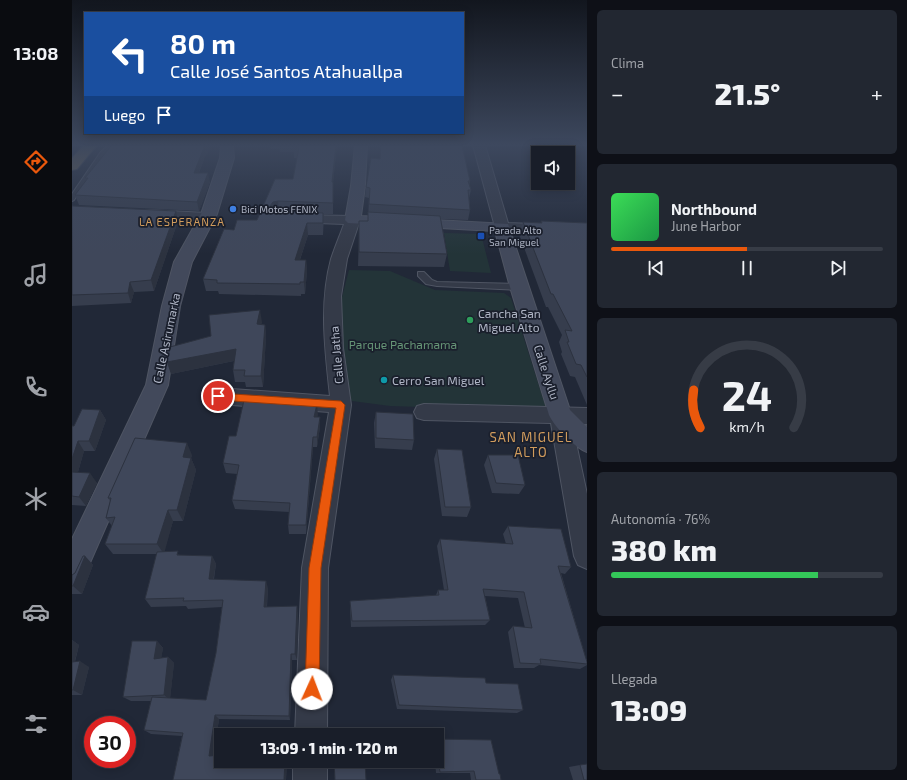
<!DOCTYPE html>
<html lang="es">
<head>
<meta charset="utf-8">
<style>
  :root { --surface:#191e29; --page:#222731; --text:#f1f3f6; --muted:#9fa2a8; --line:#373c46; --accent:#ea580c }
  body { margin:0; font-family:"Exo 2",sans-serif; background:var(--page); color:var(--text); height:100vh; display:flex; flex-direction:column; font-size:15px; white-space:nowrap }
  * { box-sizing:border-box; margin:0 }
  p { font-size:13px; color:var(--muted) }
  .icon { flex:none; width:22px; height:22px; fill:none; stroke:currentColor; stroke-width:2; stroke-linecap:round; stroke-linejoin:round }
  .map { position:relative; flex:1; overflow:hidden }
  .panel { display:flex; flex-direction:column; gap:10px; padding:10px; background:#0e1017; width:320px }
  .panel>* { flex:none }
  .guide { position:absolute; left:12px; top:12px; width:380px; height:122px; border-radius:0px; box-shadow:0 2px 10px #0003,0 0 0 1px var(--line); background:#1a4fa0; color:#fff; overflow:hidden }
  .fabs { position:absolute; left:459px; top:146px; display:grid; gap:8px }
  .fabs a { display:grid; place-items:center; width:44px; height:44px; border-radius:0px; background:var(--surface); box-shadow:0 2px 10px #0003,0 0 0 1px var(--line); font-size:20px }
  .speed { position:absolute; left:12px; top:716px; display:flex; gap:8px; font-size:20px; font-weight:700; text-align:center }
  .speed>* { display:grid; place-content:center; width:52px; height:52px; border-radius:50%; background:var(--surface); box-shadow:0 2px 10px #0003,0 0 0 1px var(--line); line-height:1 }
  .speed .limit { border:6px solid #d22; background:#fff; color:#111 }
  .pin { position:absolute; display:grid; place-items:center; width:34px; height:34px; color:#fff; margin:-17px; border:2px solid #fff; border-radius:50%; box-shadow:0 1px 4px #0007 }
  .me { position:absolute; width:44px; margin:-22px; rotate:2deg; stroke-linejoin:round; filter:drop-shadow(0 0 3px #0008) }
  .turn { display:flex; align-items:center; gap:14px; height:84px; padding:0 20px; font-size:18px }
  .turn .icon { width:52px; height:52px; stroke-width:2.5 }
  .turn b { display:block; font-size:28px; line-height:34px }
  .then { display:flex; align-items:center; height:38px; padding:0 20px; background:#0003; gap:8px; font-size:15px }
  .big { font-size:30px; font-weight:800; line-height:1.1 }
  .panel .tile { flex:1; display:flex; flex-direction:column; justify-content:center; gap:6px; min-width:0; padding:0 14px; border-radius:6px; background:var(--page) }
  .panel .dial { align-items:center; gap:0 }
  .dial svg { height:104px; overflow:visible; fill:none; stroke:var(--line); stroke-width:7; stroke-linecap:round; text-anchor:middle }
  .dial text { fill:var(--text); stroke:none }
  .song { display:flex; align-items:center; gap:12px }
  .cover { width:48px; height:48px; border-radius:6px; background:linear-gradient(135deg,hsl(130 70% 55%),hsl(140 70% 35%)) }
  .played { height:4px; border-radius:2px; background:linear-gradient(90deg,var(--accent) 50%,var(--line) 50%) }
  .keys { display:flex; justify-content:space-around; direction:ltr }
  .heat { display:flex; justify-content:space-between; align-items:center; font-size:22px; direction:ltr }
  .charge { height:6px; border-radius:3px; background:linear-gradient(90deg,#34c759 76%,var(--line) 0) }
  .trip { position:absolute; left:142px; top:728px; width:230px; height:40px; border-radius:0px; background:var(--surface); box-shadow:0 2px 10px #0003,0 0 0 1px var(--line); font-weight:800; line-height:40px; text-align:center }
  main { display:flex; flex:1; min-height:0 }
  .tabs { display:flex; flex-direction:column; width:72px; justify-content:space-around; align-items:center; background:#0a0c10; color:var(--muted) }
  .tabs .icon { width:28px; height:28px }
  .tabs .current { color:var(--accent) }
  .tabs b { font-size:18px; color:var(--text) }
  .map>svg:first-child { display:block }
</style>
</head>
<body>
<main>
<nav class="tabs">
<b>13:08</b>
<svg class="icon current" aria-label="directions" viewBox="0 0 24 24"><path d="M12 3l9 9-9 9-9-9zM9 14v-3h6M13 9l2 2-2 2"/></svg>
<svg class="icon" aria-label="music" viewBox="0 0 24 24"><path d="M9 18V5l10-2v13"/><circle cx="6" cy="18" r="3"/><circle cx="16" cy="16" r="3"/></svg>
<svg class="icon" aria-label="phone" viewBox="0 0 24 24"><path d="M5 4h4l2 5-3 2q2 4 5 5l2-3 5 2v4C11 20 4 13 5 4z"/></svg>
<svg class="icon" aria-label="climate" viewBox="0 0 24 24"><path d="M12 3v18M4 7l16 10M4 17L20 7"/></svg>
<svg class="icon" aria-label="car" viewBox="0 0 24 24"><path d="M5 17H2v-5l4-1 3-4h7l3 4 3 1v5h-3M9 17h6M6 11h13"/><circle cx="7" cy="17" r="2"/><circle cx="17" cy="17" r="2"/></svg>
<svg class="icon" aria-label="filters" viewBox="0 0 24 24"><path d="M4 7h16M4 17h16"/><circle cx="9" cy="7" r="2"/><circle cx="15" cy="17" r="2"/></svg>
</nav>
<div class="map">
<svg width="515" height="780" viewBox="0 0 515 780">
  <rect width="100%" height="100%" fill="#212837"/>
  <path fill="#233438" d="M 372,233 L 409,234 L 419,273 L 378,271 Z
    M 277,270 L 318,271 L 363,290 L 432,293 L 439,298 L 475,411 L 318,406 L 280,401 L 276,398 L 268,343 L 270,297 Z"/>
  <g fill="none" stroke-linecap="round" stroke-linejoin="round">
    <g stroke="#4f5563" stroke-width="2">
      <path id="lane" d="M 36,145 L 42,145 L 32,155 L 2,200 L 0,201 L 0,194 L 28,153 Z
        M 346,272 L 352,272 L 360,280 L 365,282 L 447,284 L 451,287 L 447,290 L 365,286 L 354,284 L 346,276 Z"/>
    </g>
    <g stroke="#4f5563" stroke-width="2">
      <path id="street" d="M 401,145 L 413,145 L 436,223 L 515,226 L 515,234 L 425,230 L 423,227 Z
        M 77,210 L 135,213 L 140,214 L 142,217 L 140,220 L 135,221 L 72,217 L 70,214 L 72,211 Z
        M 224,215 L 281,216 L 286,217 L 288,220 L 275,259 L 269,296 L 271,348 L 279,405 L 256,568 L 255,735 L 223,735 L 230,568 L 257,412 L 146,404 L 139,401 L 136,396 L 139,391 L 146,388 L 258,396 C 253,351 247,303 259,259 C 263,247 268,235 272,224 L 219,222 L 217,219 L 219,216 Z
        M 352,404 L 515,408 L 515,424 L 500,424 L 515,494 L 515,569 L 506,565 L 502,556 L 479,423 L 352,420 L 345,418 L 342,412 L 345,406 Z
        M 221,761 L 255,761 L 255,780 L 221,780 Z"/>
    </g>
    <g stroke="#4f5563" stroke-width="2">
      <path id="secondary" d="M 149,145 L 161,145 L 162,158 L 145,214 L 120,262 L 108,306 L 96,385 L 10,581 L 0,585 L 0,539 L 74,385 L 90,306 L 102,262 L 129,214 L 148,158 Z
        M 283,145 L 295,145 L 293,186 L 289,216 L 436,224 L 498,410 L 515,427 L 515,452 C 502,447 483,428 477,415 L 438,287 L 423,231 L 276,223 L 273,220 L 279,186 Z"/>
    </g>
    <g stroke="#3c424f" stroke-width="2">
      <path id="highway" d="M 12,145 L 25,145 L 5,169 L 0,170 L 0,158 Z"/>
    </g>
    <use href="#lane" fill="#343a48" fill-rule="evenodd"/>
    <use href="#street" fill="#343a48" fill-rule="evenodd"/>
    <use href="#secondary" fill="#42495b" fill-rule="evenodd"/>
    <use href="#highway" fill="#6e6651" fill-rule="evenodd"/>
  </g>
  <path fill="#363d4d" d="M 198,145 L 265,145 L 261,182 L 261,214 L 252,214 L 251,235 L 236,235 L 228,260 L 234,260 L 235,271 L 233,294 L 229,294 L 229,296 L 147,294 L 146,291 L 134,291 L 131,279 L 162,230 L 185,220 L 221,179 L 225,158 L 222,158 L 222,152 L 208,152 L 207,149 L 199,149 Z
    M 132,159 L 127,173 L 138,182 L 127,211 L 7,205 L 3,195 L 14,181 L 13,178 Z
    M 398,181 L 397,186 L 399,190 L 397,198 L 398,210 L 396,220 L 369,219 L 375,254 L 372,267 L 286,266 L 287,234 L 296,221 L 297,198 L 293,197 L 294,187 Z
    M 0,206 L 106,221 L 82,291 L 62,292 L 59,303 L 0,306 Z
    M 469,221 L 515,223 L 515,405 L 503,377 L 498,376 L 489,354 L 490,352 L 487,342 L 490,335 L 476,307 L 474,307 L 447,234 L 451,222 L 469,223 Z
    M 190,322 L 189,324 L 193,325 L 194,336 L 191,387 L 174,387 L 173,382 L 163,382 L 161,370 L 162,361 L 99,374 L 95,362 L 139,336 Z
    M 245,404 L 245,417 L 248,417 L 248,427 L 245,447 L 241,447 L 234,534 L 217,534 L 216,525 L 217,512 L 163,509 L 160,500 L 165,474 L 154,473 L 151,463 L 164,436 Z
    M 28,410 L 34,420 L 23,451 L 12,451 L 6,472 L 25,483 L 14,506 L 0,505 L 0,426 L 2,426 Z
    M 304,412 L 342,440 L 340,450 L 303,448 L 302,423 Z
    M 365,449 L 399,507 L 395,517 L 370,516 L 362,459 Z
    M 120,455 L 119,458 L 124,470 L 111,521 L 101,521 L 92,551 L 108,555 L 140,556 L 144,564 L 142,579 L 196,588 L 195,607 L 226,613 L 225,660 L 220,660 L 218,720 L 147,719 L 142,756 L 149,761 L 215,761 L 214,780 L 101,780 L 110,736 L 79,734 L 72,730 L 79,701 L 59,701 L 51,697 L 85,641 L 91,648 L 89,658 L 96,657 L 102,663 L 98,698 L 134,700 L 144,653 L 150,607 L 116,609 L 114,606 L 79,607 L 73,599 L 85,554 L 41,554 L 33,544 L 40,526 L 34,518 L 38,501 L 36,498 Z
    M 416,455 L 453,485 L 447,494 L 420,493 L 412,465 Z
    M 436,526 L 499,567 L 493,574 L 489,573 L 515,662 L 515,665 L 508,669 L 467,665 L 462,668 L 442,668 L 436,632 L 441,626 L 453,628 L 446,598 L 413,596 L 418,620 L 413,625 L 279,627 L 278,607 L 278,601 L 364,595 L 366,590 L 372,590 L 365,546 L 368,539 L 434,544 L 431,534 Z
    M 13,556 L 21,565 L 10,594 L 0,594 L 0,575 L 3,573 Z
    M 0,640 L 7,645 L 3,662 L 17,667 L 10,695 L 0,695 Z
    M 321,675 L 414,683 L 451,710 L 445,713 L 325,709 L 319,680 Z
    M 365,739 L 427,774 L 429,780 L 399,780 L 398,773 L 364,773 L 363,761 L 365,761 Z
    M 508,765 L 515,780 L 501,780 L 497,767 Z"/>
  <path fill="#2c323f" d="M 133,145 L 140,145 L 132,159 L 123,182 L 122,173 L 131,150 Z
    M 264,145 L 265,145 L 260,193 L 260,182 Z
    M 136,173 L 138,182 L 127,211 L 125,202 Z
    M 206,201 L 207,212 L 202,214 L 198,206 L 201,202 Z
    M 104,211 L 106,221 L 82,291 L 79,280 Z
    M 235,223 L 236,235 L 224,271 L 223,260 Z
    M 234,260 L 235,271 L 233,294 L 232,282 Z
    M 58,282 L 62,292 L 59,303 L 56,293 Z
    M 188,310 L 190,322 L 187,335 L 185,324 Z
    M 193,325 L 194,336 L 191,387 L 189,376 Z
    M 164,349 L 166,360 L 99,374 L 95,362 Z
    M 245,404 L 246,415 L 243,427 L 242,417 Z
    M 28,410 L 34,420 L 23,451 L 17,441 Z
    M 248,417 L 248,427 L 245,447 L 245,437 Z
    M 241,437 L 241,447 L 234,534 L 234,525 Z
    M 6,441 L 12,451 L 3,482 L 0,477 L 0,459 Z
    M 115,443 L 120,455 L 116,469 L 111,457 Z
    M 119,458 L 124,470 L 111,521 L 105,510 Z
    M 18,473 L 25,483 L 14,506 L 7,497 Z
    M 96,510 L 101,521 L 92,554 L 85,544 Z
    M 13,556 L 21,565 L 10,594 L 1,586 Z
    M 140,556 L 144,564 L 140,586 L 137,579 Z
    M 194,581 L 196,588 L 194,614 L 192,607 Z
    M 225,606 L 226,613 L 225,660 L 223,654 Z
    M 0,640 L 7,645 L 1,668 L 0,667 Z
    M 85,641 L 91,648 L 88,665 L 82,659 Z
    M 219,654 L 220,660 L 218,720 L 217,716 Z
    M 96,657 L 102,663 L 98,700 L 92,695 Z
    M 8,661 L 17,667 L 10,695 L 1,690 Z
    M 143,715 L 147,719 L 141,758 L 137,756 Z
    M 213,761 L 215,761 L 214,780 L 212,780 Z"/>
  <path fill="#3f475a" stroke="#2c323f" d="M 40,145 L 133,145 L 131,150 L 122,173 L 136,173 L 125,202 L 3,195 L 16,178 L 13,178 Z
    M 222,145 L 264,145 L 260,182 L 261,182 L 261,203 L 206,201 L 201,202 L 198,206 L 201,211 L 251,213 L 251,223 L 235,223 L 223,260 L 234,260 L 232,282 L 228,282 L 228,284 L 145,283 L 145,280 L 131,279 L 152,229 L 162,230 L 165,220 L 185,220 L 203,179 L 221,179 L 227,147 L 221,147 Z
    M 309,145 L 390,145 L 398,181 L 396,181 L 399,190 L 396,190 L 398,210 L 297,204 L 298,188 L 294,187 L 299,158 L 308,159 Z
    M 0,206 L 104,211 L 79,280 L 58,282 L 56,293 L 0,295 Z
    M 296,212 L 368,216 L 375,254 L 287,252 L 287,221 L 296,221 Z
    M 469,221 L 515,223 L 515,377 L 509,365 L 504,364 L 495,342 L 497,342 L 493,330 L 500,331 L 481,294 L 479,294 L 451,222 L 470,223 Z
    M 188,310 L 185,324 L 193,325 L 189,376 L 172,376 L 173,370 L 161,370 L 164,349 L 95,362 L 98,347 L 139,336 L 137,315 Z
    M 172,400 L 245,404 L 242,417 L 248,417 L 245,437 L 241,437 L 234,525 L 216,525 L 218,503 L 160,500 L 167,465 L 151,463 L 157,436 L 164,436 Z
    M 10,409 L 28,410 L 17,441 L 6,441 L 0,459 L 0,426 L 2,426 Z
    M 304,412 L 341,414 L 342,440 L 304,438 Z
    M 63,438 L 115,443 L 111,457 L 119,458 L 105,510 L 96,510 L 85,544 L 33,544 L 43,517 L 34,518 L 39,498 L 36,498 Z
    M 365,449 L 390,450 L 399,507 L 373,507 Z
    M 416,455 L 446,455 L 453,485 L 424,483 Z
    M 0,472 L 18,473 L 7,497 L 0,496 Z
    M 436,526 L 489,529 L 499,567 L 486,566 L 515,662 L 515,664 L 468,659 L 469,664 L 448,663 L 441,626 L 460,628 L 452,592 L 411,589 L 418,620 L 280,621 L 278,601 L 367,595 L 366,590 L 376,590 L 368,539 L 441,544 Z
    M 106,551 L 105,555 L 140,556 L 137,579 L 194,581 L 192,607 L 225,606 L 223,654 L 219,654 L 217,716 L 143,715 L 137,756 L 149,755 L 149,761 L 213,761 L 212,780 L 101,780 L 111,733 L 72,730 L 80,697 L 134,700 L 144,653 L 151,600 L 111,601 L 112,598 L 73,599 L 85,552 Z
    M 11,556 L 13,556 L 1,586 L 0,586 L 0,575 L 3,573 Z
    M 60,641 L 85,641 L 82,659 L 96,657 L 92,695 L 51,697 Z
    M 8,661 L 1,690 L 0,690 L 0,662 Z
    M 321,675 L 413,678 L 414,683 L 446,684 L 451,710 L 327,705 Z
    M 365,739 L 419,740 L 427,774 L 428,774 L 429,780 L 404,780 L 402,771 L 368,772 L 365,754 Z
    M 262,761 L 293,761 L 294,780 L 263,780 Z
    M 515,764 L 515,780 L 512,780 L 508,765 Z"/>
  <linearGradient id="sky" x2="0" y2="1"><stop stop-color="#12161e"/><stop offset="0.57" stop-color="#3d485e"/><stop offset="1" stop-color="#3d485e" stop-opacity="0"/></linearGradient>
  <rect width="515" height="254" fill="url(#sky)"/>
  <path fill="#ea580c" stroke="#983908" d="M 146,393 L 269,401 L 273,405 L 249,568 L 247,689 L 245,694 L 240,696 L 235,694 L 233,689 L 237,568 L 264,408 L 146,400 L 141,396 Z"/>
  <circle fill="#3f7fe0" stroke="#1a1f2c" stroke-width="1.5" cx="161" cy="209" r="4"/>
  <rect fill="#1a4fb4" stroke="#1a1f2c" stroke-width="1.5" x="405" y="232" width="8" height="8" rx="2"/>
  <circle fill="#2e9e5b" stroke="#1a1f2c" stroke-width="1.5" cx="398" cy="320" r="4"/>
  <circle fill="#0f9aa8" stroke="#1a1f2c" stroke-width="1.5" cx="312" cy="380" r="4"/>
  <g text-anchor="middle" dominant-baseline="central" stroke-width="3.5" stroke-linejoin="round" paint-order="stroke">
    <g font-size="10" fill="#afb5c5" stroke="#1a1f2c" text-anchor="start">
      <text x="169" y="209">Bici Motos FENIX</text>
      <text x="417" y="230">Parada Alto<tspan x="417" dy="12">San Miguel</tspan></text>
    </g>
    <g font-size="11" letter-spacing="1" fill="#d19c5d" stroke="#1a1f2c">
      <text x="110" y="221">LA ESPERANZA</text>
    </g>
    <g font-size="12" fill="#afb5c5" stroke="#1a1f2c" text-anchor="start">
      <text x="406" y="313">Cancha San<tspan x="406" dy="14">Miguel Alto</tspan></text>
      <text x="320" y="380">Cerro San Miguel</text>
    </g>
    <g font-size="12" fill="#afb5c5" stroke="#1a1f2c">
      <text transform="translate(94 338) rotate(-78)">Calle Asirumarka</text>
      <text transform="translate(264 355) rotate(-95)">Calle Jatha</text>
      <text transform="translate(475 372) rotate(72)">Calle Ayllu</text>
    </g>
    <g font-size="12" fill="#669576" stroke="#1a1f2c">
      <text x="331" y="344">Parque Pachamama</text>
    </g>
    <g font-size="13" letter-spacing="1" fill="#d19c5d" stroke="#1a1f2c">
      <text x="459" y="437">SAN MIGUEL<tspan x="459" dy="15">ALTO</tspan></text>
    </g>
  </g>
</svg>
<div class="fabs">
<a><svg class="icon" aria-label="sound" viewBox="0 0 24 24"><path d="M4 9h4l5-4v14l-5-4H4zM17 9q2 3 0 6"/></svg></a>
</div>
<div class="speed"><div class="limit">30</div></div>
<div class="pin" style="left:146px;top:396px;background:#d93025"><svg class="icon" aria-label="arrive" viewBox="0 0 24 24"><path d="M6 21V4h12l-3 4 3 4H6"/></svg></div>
<svg class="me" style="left:240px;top:689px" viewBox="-20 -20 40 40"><circle r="19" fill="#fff"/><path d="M0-13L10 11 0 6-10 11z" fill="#ea580c"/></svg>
<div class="trip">13:09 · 1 min · 120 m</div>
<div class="guide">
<div class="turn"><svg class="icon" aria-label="left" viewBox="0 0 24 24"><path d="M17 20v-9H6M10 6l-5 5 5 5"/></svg><div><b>80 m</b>Calle José Santos Atahuallpa</div></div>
<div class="then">Luego<svg class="icon" aria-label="arrive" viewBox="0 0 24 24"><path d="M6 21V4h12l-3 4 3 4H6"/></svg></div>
</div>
</div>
<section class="panel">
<div class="tile"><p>Clima</p>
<div class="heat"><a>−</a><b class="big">21.5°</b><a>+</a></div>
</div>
<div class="tile">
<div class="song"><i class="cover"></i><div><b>Northbound</b><p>June Harbor</p></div></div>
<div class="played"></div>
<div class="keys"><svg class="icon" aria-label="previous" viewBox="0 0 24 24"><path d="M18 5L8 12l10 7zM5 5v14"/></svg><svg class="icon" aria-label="pause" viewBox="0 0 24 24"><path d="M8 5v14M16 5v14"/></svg><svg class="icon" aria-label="next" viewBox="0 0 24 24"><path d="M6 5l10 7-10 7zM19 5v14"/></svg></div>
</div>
<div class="tile dial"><svg viewBox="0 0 100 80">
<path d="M14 69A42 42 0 1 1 86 69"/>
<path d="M14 69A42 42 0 0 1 9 40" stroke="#ea580c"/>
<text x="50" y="56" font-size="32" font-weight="700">24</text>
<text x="50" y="72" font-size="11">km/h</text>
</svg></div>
<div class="tile"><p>Autonomía · 76%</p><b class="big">380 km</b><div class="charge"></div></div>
<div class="tile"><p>Llegada</p><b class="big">13:09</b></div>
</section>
</main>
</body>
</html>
